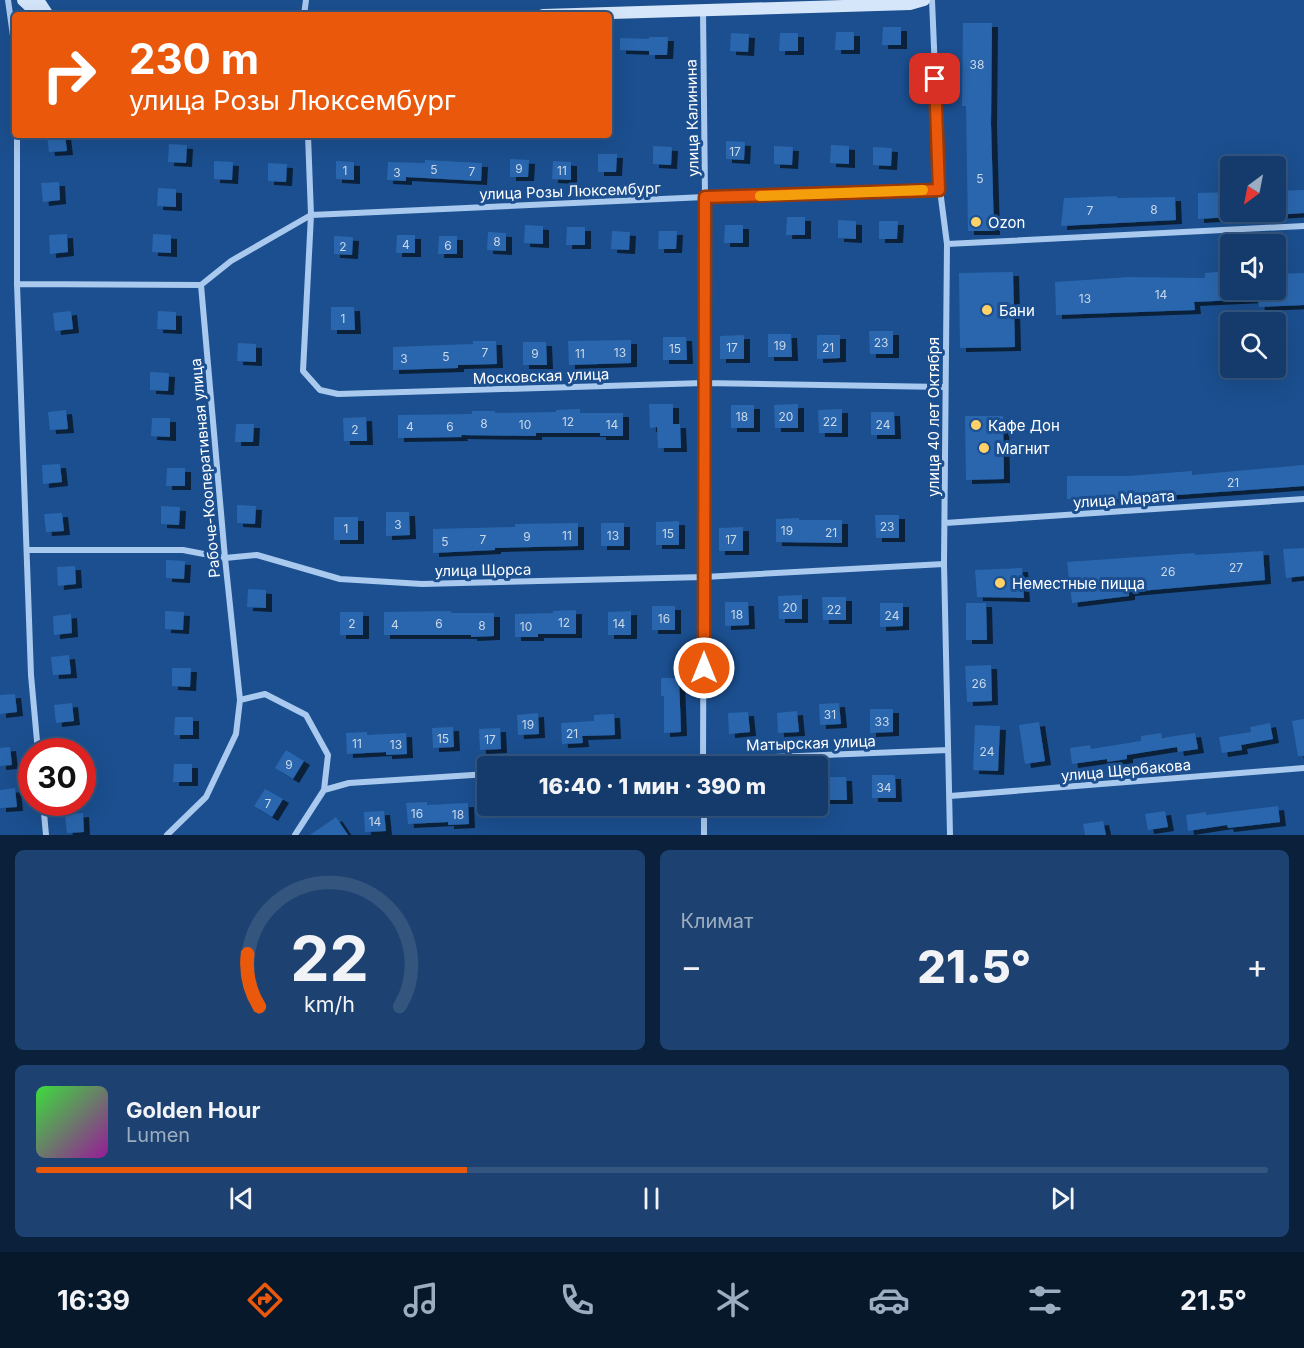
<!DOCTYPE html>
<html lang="ru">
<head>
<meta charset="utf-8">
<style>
  :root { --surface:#143b6b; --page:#1d4271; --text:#f1f3f6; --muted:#9dadc1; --line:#33557e; --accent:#ea580c }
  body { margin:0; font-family:Inter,sans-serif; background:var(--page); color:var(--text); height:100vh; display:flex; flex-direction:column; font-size:22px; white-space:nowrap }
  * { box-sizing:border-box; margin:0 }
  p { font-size:20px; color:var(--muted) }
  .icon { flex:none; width:33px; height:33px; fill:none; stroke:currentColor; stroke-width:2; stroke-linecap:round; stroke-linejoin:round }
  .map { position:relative; height:835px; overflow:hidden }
  .details { display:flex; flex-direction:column; gap:15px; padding:15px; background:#0b203b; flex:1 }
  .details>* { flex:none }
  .hud { position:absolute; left:12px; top:12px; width:600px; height:126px; border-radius:6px; box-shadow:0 6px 24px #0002,0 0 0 2px var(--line); background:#ea580c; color:#fff; overflow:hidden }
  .needle { width:39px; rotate:212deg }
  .tools { position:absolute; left:1220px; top:156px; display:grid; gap:12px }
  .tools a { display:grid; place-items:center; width:66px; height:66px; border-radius:6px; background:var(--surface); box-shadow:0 6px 24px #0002,0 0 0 2px var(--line); font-size:30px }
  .speed { position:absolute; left:18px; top:738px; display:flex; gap:12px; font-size:30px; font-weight:700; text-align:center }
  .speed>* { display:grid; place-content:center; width:78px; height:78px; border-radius:50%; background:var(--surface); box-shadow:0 6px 24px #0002,0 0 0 2px var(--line); line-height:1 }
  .speed .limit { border:9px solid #d22; background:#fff; color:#111 }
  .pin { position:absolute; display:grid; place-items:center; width:51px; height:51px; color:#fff; margin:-26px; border-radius:12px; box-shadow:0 3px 9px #0006 }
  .me { position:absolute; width:66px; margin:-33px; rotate:0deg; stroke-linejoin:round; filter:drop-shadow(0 0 4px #0008) }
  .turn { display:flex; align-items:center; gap:21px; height:126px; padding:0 18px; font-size:27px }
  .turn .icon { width:78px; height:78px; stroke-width:2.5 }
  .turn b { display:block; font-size:42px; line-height:51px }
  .big { font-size:45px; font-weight:800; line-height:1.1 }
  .details .card { flex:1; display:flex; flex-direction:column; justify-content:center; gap:9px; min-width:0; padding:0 21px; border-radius:9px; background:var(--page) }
  .details .dial { align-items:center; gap:0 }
  .dial svg { height:156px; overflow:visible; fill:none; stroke:var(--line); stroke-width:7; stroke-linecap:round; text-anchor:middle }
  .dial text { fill:var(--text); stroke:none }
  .song { display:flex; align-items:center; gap:18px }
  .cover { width:72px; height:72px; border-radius:9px; background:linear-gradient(135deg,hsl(120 70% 55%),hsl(300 70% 35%)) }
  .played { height:6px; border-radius:3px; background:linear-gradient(90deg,var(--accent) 35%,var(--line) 35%) }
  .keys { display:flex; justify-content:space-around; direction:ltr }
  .heat { display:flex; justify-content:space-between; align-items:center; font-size:33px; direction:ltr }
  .details .tiles { flex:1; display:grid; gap:15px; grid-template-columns:1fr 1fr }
  .card:last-child { grid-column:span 2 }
  .trip { position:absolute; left:477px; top:756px; width:351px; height:60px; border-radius:6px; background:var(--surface); box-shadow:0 6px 24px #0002,0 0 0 2px var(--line); font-weight:800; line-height:60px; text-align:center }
  .tab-bar { display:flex; height:96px; justify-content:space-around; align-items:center; background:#08182b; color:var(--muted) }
  .tab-bar .icon { width:42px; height:42px }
  .tab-bar .on { color:var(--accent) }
  .tab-bar b { font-size:27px; color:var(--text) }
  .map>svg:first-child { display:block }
</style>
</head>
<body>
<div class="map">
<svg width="1304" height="835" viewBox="0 0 1304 835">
  <defs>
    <filter id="shadow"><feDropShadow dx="6" dy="4" stdDeviation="0" flood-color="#0009"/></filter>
  </defs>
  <rect width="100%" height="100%" fill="#1b4f8f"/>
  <path fill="#2a66ad" filter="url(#shadow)" d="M 963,23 L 992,23 L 991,124 L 994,231 L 968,231 L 966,106 L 962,106 Z
    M 883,27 L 901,27 L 901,45 L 882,45 Z
    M 836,32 L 854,32 L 854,50 L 835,50 Z
    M 731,33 L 749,34 L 748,52 L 730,51 Z
    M 780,33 L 798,33 L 798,51 L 779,51 Z
    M 649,37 L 668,37 L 667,55 L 649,55 L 649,51 L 620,50 L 620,38 L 649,39 Z
    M 47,135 L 65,135 L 67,151 L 49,152 Z
    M 726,141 L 745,142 L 744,160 L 726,159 Z
    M 169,144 L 187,145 L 186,163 L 168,162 Z
    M 831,145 L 849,146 L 849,164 L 830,163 Z
    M 653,146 L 672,147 L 671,165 L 653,164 Z
    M 774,146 L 793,147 L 792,165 L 774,164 Z
    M 873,147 L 892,148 L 891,166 L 873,165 Z
    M 598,154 L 617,154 L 616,172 L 598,172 Z
    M 510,159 L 529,160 L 528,177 L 510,177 Z
    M 425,160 L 482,163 L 481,181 L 406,177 L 406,181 L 387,180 L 388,162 L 425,163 Z
    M 214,161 L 233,162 L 232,180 L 214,179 Z
    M 336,161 L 354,162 L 354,180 L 336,179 Z
    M 553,161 L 571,162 L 571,180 L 552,179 Z
    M 268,163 L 287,164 L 286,182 L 268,181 Z
    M 59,182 L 60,200 L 43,202 L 41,183 Z
    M 158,188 L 176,189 L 176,207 L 157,206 Z
    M 1304,190 L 1304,213 L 1275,215 L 1275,191 Z
    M 1230,192 L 1230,217 L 1198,219 L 1198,193 Z
    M 1117,196 L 1117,198 L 1175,197 L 1176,220 L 1061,226 L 1064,198 Z
    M 787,217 L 805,217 L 805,235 L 786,235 Z
    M 838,220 L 856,221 L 856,239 L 838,238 Z
    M 879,221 L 898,221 L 897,239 L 879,239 Z
    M 525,225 L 543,226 L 543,244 L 524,243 Z
    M 725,225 L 743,225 L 743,243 L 724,243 Z
    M 567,227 L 585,227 L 585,245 L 566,245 Z
    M 612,231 L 630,232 L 629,250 L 611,249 Z
    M 659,231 L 677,231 L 676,249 L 658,249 Z
    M 488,232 L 506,233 L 506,251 L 487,250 Z
    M 67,234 L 68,252 L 50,254 L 49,235 Z
    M 153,234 L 171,235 L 171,253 L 152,252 Z
    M 397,235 L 415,235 L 415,253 L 396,253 Z
    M 334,236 L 353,237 L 352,255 L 334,254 Z
    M 439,236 L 457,236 L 457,254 L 438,254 Z
    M 1230,271 L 1230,290 L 1275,290 L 1275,274 L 1304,273 L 1304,305 L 1259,307 L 1258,299 L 1194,302 L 1195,310 L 1056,315 L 1055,282 L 1130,277 L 1205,278 L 1205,273 Z
    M 1013,272 L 1015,347 L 960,348 L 959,273 Z
    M 331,307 L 354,307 L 355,330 L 331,330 Z
    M 71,311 L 73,329 L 55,331 L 53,313 Z
    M 158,311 L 176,312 L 176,330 L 157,329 Z
    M 869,331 L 893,331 L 893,354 L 870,354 Z
    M 768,334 L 791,334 L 792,357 L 768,357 Z
    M 744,335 L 744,359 L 720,359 L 720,336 Z
    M 817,335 L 840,335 L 840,358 L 817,359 Z
    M 663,337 L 686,337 L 687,360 L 663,360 Z
    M 631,340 L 631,363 L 569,365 L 568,341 Z
    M 473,341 L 496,341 L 497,364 L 458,365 L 458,368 L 393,370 L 393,347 L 473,344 Z
    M 523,342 L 546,342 L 547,365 L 523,365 Z
    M 238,343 L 256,344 L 256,362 L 237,361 Z
    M 150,372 L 169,373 L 168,391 L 150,390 Z
    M 649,404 L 673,404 L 673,424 L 680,424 L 681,448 L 658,448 L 657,427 L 650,428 Z
    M 798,404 L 798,428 L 775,428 L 774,405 Z
    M 731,405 L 754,405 L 754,428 L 731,428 Z
    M 580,409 L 580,413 L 623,413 L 623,436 L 600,436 L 600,433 L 536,433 L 536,436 L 461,435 L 462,437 L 398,438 L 398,415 L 472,414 L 472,411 L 495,411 L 495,413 L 556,412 L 556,410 Z
    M 842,409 L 842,433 L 819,433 L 818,410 Z
    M 66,410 L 68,429 L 50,430 L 48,412 Z
    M 871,412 L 894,412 L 895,435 L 871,435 Z
    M 965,416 L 1003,416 L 1004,479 L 966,480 Z
    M 366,417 L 367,441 L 344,441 L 343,418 Z
    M 152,418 L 170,418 L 170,437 L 151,436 Z
    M 236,424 L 254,424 L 253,442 L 235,442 Z
    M 60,464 L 62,482 L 43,484 L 42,465 Z
    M 1304,465 L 1304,486 L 1121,499 L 1067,499 L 1067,476 L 1128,476 L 1192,471 L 1192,475 Z
    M 167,468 L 185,468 L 185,486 L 166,486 Z
    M 237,505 L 256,506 L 255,524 L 237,523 Z
    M 161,506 L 180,507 L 179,525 L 161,524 Z
    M 386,512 L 409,512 L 410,535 L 386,536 Z
    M 62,513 L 64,531 L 46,532 L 44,514 Z
    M 875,515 L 899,515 L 899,538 L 876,538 Z
    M 334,517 L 358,517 L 358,540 L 334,540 Z
    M 799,518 L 799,520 L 842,520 L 842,543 L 776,542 L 776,519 Z
    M 679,521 L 679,545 L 656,545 L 656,522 Z
    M 578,523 L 578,546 L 495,548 L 495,550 L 433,553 L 433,529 L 515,527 L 515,524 Z
    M 601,523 L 624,523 L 624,546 L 601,546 Z
    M 743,527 L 743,551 L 719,551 L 719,528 Z
    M 1304,548 L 1304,576 L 1286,578 L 1283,549 Z
    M 1263,551 L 1265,580 L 1129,592 L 1129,596 L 1072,603 L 1067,562 L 1195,553 L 1195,555 Z
    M 166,560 L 185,561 L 184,579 L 166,578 Z
    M 75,566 L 76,584 L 58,586 L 57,567 Z
    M 1022,568 L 1024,598 L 977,597 L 975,570 Z
    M 248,589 L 266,590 L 266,608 L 247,607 Z
    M 802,595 L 802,619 L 779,619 L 778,596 Z
    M 822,597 L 846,597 L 846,620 L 823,620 Z
    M 725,602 L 748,602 L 749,625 L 725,626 Z
    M 880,603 L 903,603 L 903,626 L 880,627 Z
    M 966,603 L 986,603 L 987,640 L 966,640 Z
    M 652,606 L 675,606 L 675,630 L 652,630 Z
    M 576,610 L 576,634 L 538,634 L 538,637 L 515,637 L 515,614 L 553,613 L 553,611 Z
    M 165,611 L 184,612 L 183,630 L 165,629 Z
    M 451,611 L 451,613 L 494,613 L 494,636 L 471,637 L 471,635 L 384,635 L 384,612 Z
    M 631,611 L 631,635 L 608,635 L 608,612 Z
    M 340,612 L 363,612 L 363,635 L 340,635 Z
    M 71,614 L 72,633 L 54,635 L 53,616 Z
    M 69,655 L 71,674 L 53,675 L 51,657 Z
    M 991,665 L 992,701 L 967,702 L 965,666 Z
    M 172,668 L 191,668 L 190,687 L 172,686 Z
    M 661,678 L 679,678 L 681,732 L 664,733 L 664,696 L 661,696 Z
    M 15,694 L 17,712 L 0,714 L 0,695 Z
    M 72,703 L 74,721 L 56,723 L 54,705 Z
    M 839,703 L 841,724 L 820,725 L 819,704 Z
    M 870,709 L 893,709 L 893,732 L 870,733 Z
    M 797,711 L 799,732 L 778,733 L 777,713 Z
    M 748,712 L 750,732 L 729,734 L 728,713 Z
    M 538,713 L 539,734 L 518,735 L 517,715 Z
    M 614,714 L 615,735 L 582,736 L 583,743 L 562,744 L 561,723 L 594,721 L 594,715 Z
    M 175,717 L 193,717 L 193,735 L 174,735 Z
    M 1304,719 L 1304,756 L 1298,756 L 1292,721 Z
    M 1039,722 L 1045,761 L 1025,764 L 1019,725 Z
    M 1270,723 L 1273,739 L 1241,745 L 1242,750 L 1222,753 L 1219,737 L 1251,732 L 1250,727 Z
    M 975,725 L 1000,726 L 998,771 L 973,770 Z
    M 453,727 L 454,747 L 433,748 L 432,728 Z
    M 500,728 L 501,749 L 480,750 L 479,729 Z
    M 367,732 L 367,735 L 406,733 L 407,754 L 386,755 L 386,752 L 347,754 L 346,733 Z
    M 1161,733 L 1162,738 L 1195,733 L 1198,749 L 1178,752 L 1177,747 L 1127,755 L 1127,759 L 1107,762 L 1107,759 L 1072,764 L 1070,748 L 1090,745 L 1091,749 L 1141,741 L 1141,736 Z
    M 10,747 L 12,765 L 0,766 L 0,748 Z
    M 286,750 L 304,761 L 293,779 L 275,768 Z
    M 174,764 L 192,764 L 192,782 L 173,782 Z
    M 872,775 L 895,775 L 896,798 L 872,798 Z
    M 823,777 L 846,777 L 847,800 L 823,800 Z
    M 15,788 L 17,807 L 0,808 L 0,790 Z
    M 265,789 L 283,799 L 272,817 L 254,806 Z
    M 427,802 L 427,805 L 468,803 L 469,824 L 448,825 L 448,822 L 408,824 L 406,803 Z
    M 1278,806 L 1280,822 L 1228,828 L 1227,825 L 1188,831 L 1186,815 L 1206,812 L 1206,815 Z
    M 384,811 L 386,831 L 365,832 L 364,812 Z
    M 1165,811 L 1168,827 L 1148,830 L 1145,814 Z
    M 83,813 L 84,832 L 67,833 L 65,815 Z
    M 336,817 L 348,835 L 310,835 Z
    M 1103,821 L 1106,835 L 1085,835 L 1083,824 Z"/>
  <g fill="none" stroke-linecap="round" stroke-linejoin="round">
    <path stroke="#a9c9ee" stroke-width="6" d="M 8,0 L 15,50
      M 932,0 L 940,190 L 947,244 L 944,564 L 950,835
      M 703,10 L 705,197 L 703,766
      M 304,15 L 306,0
      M 17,135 L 17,284 L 31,675 L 38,752
      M 940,190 L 705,197 L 311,215 L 303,371 L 320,390 L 338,394 L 704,383 L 944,387
      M 947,244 L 1304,226
      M 17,284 L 201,285
      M 945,523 L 1304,499
      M 27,550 L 183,550 L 225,558 L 257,555 L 340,579 L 422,584 L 704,577 L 944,564
      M 240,700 L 265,694 L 306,715 L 328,755 L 324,790
      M 602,766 L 703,760 L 948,750
      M 950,796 L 1304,768
      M 43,802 L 46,835
      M 704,806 L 704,835
      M 167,835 L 206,797 L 236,734 L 240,700 L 225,558 L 201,285 L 231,261 L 311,215 L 308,135
      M 295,835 L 324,790 L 349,783 L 488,774"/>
    <path stroke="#d6e6fa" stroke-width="12" d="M 23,0 L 39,15
      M 38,0 L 48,15
      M 543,15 L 910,4 L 924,0"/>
  </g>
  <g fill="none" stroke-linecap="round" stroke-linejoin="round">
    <g stroke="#983908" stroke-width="15">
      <path id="route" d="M 704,668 L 705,197 L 939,190 L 935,79"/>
    </g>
    <use href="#route" stroke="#ea580c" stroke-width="10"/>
    <path stroke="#f59e0b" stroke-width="10" d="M 760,196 L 923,190"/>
  </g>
  <g fill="#ffd166" stroke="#1b4f8f" stroke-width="2">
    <circle cx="976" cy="222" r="6"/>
    <circle cx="987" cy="310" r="6"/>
    <circle cx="976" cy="425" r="6"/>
    <circle cx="984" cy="448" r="6"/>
    <circle cx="1000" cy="583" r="6"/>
  </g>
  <g text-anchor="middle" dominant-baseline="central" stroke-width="6" stroke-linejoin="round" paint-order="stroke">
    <g font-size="12" fill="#cad9ea">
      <text x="977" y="64">38</text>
      <text x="735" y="151">17</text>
      <text x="519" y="168">9</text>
      <text x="434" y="169">5</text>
      <text x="345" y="170">1</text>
      <text x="562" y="170">11</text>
      <text x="472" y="171">7</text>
      <text x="397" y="172">3</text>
      <text x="980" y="178">5</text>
      <text x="1154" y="209">8</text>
      <text x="1090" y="210">7</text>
      <text x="497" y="241">8</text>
      <text x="406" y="244">4</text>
      <text x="448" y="245">6</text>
      <text x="343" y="246">2</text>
      <text x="1161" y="294">14</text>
      <text x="1085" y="298">13</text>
      <text x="343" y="318">1</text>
      <text x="881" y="342">23</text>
      <text x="780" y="345">19</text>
      <text x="732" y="347">17</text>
      <text x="828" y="347">21</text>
      <text x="675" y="348">15</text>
      <text x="485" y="352">7</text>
      <text x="620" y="352">13</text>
      <text x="535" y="353">9</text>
      <text x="580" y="353">11</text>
      <text x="446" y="356">5</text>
      <text x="404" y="358">3</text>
      <text x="742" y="416">18</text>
      <text x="786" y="416">20</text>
      <text x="568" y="421">12</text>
      <text x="830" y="421">22</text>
      <text x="484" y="423">8</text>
      <text x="525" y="424">10</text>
      <text x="612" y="424">14</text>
      <text x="883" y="424">24</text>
      <text x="410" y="426">4</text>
      <text x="450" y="426">6</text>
      <text x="355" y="429">2</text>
      <text x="1233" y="482">21</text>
      <text x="398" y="524">3</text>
      <text x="887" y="526">23</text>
      <text x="346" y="528">1</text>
      <text x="787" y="530">19</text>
      <text x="831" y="532">21</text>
      <text x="668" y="533">15</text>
      <text x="567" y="535">11</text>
      <text x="613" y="535">13</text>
      <text x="527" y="536">9</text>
      <text x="483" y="539">7</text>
      <text x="731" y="539">17</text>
      <text x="445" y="541">5</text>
      <text x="1236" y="567">27</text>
      <text x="1168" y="571">26</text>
      <text x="790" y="607">20</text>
      <text x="834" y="609">22</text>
      <text x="737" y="614">18</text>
      <text x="892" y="615">24</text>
      <text x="664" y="618">16</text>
      <text x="564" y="622">12</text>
      <text x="352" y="623">2</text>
      <text x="439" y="623">6</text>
      <text x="619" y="623">14</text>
      <text x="395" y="624">4</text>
      <text x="482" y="625">8</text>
      <text x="526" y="626">10</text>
      <text x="979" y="683">26</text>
      <text x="830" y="714">31</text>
      <text x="882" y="721">33</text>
      <text x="528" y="724">19</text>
      <text x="572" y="733">21</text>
      <text x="443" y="738">15</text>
      <text x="490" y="739">17</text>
      <text x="357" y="743">11</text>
      <text x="396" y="744">13</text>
      <text x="987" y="751">24</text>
      <text x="289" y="764">9</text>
      <text x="884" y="787">34</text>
      <text x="268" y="803">7</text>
      <text x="417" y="813">16</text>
      <text x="458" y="814">18</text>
      <text x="375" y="821">14</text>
    </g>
    <g font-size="15" fill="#fff" stroke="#1b4f8f">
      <text transform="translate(692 118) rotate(-91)">улица Калинина</text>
      <text transform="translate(570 191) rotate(-2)">улица Розы Люксембург</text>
      <text transform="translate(541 376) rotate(-2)">Московская улица</text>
      <text transform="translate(933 417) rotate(-90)">улица 40 лет Октября</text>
      <text transform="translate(205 468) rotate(-95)">Рабоче-Кооперативная улица</text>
      <text transform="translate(1124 499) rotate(-4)">улица Марата</text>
      <text transform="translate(483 570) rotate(-1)">улица Щорса</text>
      <text transform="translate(811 743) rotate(-2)">Матырская улица</text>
      <text transform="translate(1126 770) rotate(-5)">улица Щербакова</text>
    </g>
    <g font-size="15" fill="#fff" stroke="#1b4f8f" text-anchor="start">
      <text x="988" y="222">Ozon</text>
      <text x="999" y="310">Бани</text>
      <text x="988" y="425">Кафе Дон</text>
      <text x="996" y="448">Магнит</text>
      <text x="1012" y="583">Неместные пицца</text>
    </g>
  </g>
</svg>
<div class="tools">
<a><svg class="needle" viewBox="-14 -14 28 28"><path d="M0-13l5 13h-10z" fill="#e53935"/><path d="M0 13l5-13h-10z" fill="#9dadc1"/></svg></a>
<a><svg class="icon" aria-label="sound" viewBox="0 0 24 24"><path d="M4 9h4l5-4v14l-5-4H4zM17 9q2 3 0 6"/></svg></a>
<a><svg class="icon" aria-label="search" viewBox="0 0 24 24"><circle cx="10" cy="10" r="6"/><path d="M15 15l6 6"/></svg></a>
</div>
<div class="speed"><div class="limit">30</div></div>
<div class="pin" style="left:935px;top:79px;background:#d93025"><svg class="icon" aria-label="arrive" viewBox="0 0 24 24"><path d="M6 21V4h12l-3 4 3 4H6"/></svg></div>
<svg class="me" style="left:704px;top:668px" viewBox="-20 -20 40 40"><circle r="17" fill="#ea580c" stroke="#fff" stroke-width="3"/><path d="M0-11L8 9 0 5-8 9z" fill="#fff"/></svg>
<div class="trip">16:40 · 1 мин · 390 m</div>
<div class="hud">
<div class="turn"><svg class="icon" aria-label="right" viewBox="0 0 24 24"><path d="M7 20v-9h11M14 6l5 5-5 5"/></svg><div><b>230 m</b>улица Розы Люксембург</div></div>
</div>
</div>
<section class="details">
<div class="tiles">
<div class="card dial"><svg viewBox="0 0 100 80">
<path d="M14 69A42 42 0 1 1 86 69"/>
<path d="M14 69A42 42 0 0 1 8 42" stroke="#ea580c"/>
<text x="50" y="56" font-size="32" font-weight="700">22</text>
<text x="50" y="72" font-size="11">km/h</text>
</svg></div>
<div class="card"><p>Климат</p>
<div class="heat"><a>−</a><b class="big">21.5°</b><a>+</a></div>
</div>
<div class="card">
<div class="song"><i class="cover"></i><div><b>Golden Hour</b><p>Lumen</p></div></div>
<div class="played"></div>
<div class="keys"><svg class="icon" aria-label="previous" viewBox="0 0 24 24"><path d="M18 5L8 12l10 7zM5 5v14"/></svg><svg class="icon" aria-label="pause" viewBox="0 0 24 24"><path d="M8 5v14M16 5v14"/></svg><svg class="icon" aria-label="next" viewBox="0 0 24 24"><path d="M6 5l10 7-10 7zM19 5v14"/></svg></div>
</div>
</div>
</section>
<nav class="tab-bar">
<b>16:39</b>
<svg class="icon on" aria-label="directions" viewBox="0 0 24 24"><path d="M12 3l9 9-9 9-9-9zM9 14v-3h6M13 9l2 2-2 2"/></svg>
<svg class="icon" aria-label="music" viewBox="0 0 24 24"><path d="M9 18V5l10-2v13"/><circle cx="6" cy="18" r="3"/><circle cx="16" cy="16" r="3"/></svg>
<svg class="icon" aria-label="phone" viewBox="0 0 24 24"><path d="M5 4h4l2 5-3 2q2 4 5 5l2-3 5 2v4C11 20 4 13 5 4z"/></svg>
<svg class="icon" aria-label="climate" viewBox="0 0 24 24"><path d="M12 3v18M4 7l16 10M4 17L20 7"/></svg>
<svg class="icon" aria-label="car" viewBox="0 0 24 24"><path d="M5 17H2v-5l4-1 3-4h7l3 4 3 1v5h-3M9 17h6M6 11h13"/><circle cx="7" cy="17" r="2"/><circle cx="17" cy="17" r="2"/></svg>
<svg class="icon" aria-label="filters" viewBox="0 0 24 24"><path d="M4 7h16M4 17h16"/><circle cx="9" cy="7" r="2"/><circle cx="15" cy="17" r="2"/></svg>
<b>21.5°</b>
</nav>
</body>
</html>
